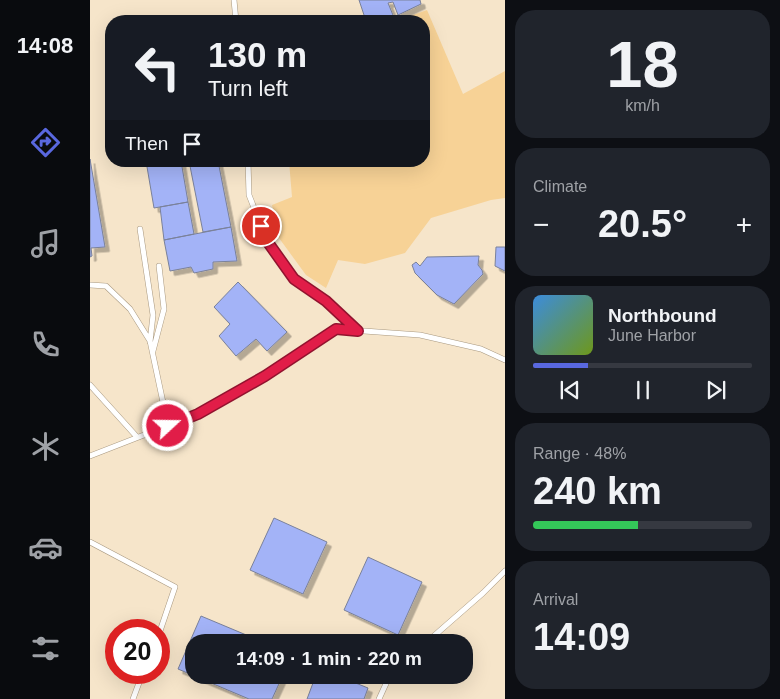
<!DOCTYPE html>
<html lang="en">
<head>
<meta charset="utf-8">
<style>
  :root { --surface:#171b24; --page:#20242c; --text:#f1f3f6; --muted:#9ea1a6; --line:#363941; --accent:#5968df }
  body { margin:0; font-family:Arial,sans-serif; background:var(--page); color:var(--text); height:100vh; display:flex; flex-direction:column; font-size:19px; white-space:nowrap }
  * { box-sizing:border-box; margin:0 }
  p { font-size:16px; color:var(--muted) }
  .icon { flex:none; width:28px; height:28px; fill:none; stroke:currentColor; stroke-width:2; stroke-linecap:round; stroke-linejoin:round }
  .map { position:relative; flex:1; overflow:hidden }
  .side { display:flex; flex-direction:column; gap:10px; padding:10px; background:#0d0f14; width:275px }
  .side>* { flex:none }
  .top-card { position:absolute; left:15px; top:15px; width:325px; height:152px; border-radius:20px; box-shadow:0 5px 20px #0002; background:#171b24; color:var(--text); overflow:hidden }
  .speed { position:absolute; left:15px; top:619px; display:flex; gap:10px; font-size:25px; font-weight:700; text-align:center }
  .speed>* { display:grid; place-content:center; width:65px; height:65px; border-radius:50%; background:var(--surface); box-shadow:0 5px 20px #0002; line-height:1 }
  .speed .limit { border:8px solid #d22; background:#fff; color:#111 }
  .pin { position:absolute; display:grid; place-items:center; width:42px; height:42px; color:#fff; margin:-21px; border:2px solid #fff; border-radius:50%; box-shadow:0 1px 5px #0007 }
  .me { position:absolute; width:55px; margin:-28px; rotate:69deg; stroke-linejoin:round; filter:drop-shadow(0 0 4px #0008) }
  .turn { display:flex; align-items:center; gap:18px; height:105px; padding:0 20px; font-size:22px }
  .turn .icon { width:65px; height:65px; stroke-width:2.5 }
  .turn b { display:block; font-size:35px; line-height:42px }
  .then { display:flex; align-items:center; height:48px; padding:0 20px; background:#0003; gap:10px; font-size:19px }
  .big { font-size:38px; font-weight:800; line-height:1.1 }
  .side .widget { flex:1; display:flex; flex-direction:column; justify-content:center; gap:8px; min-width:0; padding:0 18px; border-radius:20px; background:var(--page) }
  .side .dial { align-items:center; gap:0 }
  .dial b { font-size:65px; line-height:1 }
  .song { display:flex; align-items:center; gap:15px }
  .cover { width:60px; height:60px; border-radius:8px; background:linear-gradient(135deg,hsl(210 70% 55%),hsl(80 70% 35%)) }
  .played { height:5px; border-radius:2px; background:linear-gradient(90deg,var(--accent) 25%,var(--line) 25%) }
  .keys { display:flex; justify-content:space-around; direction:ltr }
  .heat { display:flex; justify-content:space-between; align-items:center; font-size:28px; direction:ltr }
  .charge { height:8px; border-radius:4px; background:linear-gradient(90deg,#34c759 48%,var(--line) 0) }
  .trip { position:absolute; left:95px; top:634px; width:288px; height:50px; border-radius:20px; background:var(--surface); box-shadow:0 5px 20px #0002; font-weight:800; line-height:50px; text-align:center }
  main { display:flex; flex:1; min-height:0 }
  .tabs { display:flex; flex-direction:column; width:90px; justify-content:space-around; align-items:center; background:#090b0e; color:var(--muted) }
  .tabs .icon { width:35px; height:35px }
  .tabs .on { color:var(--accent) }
  .tabs b { font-size:22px; color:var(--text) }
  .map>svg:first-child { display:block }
</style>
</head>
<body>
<main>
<nav class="tabs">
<b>14:08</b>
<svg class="icon on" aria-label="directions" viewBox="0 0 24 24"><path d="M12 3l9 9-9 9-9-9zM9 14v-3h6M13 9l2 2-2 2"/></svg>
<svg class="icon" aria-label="music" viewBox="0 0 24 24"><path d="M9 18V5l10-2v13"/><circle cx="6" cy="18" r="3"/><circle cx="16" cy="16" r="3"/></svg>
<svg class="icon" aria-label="phone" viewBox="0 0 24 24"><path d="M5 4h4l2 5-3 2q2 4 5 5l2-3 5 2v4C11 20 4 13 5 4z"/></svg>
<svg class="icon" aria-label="climate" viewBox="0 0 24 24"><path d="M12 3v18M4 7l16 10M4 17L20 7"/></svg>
<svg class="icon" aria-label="car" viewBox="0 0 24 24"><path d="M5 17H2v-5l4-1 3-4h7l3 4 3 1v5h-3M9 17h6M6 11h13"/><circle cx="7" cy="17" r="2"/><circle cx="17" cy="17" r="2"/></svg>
<svg class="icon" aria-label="filters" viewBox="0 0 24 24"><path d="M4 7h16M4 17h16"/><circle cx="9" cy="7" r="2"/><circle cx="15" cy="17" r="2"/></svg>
</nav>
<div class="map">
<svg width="415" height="699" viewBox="0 0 415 699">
  <defs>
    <filter id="shadow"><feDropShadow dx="4.5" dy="4.5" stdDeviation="0" flood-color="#0004"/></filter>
  </defs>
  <rect width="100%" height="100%" fill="#f6e5ca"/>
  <path fill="#f7d296" d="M 337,10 L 373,94 L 415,71 L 415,198 L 401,200 L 341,218 L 315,253 L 275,264 L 248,260 L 236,288 L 216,275 L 189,238 L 182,205 L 202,197 L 199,161 L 334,161 L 334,21 L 306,21 Z"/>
  <path fill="#a3b3f7" stroke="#7a819a" filter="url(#shadow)" d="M 269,0 L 330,0 L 331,4 L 308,15 L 303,2 L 298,3 L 305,20 L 276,21 Z
    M 0,159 L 15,247 L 1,248 L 2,256 L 0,257 Z
    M 56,161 L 91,161 L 98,202 L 64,208 Z
    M 99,161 L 128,161 L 141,227 L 113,232 Z
    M 98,202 L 104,234 L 74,240 L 70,207 Z
    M 141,227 L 147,261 L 123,262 L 123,269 L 104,273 L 101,267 L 80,271 L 74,240 Z
    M 406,247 L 415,247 L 415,271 L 405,266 Z
    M 389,256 L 388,265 L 392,270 L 393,274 L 364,304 L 347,295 L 325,273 L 322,265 L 326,262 L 330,266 L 337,257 Z
    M 148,282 L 197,332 L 177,351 L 166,339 L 146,356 L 129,336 L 140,324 L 124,307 Z
    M 184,518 L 237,542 L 213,594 L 160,570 Z
    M 278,557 L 332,582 L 308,635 L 254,610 Z
    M 111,616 L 173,642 L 104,642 L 104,675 L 193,675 L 182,699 L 159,699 L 88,669 Z
    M 226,675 L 246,675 L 278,688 L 274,699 L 217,699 Z"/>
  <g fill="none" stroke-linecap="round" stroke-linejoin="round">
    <g stroke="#a99980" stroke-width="6">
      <path id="lane" d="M 144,0 L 146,21
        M 158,161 L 159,195 L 177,241 L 204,279 L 236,301 L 267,331
        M 50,229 L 63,315 L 60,342
        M 0,285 L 16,286 L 40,309 L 60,341 L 78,426
        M 63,351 L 74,309 L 69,266
        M 0,385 L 47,437
        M 0,456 L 108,414 L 175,376 L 246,329 L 330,335 L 391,349 L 415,360
        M 0,542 L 85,587 L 69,634
        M 337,642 L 393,593 L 415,571
        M 43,699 L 53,672
        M 289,699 L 300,675"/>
    </g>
    <use href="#lane" stroke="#fff" stroke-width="5"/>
  </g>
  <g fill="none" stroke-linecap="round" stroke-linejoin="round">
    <g stroke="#92132f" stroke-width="12">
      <path id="route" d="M 78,426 L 108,414 L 175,376 L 246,329 L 268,331 L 236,301 L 204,279 L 177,241 L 171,226"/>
    </g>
    <use href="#route" stroke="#e11d48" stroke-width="9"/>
  </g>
</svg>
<div class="speed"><div class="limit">20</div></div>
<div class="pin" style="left:171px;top:226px;background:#d93025"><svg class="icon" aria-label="arrive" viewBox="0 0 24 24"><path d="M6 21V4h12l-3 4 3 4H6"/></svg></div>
<svg class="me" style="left:78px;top:426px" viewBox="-20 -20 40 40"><circle r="17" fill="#e11d48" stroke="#fff" stroke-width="3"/><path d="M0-11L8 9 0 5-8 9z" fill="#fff"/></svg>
<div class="trip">14:09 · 1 min · 220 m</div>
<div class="top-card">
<div class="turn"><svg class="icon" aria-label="left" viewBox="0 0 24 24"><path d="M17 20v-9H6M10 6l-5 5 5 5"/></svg><div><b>130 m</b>Turn left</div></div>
<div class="then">Then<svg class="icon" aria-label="arrive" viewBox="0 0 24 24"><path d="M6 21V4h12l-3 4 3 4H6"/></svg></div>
</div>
</div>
<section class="side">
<div class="widget dial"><b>18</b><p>km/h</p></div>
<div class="widget"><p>Climate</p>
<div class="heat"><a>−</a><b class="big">20.5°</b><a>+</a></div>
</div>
<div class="widget">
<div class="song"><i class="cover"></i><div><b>Northbound</b><p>June Harbor</p></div></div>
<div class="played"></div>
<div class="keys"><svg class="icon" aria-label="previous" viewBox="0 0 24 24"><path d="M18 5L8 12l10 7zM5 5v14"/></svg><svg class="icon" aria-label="pause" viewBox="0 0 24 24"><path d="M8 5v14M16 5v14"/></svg><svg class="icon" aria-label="next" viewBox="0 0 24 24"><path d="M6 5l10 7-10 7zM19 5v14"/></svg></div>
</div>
<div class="widget"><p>Range · 48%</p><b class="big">240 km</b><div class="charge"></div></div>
<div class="widget"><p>Arrival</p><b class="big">14:09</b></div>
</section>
</main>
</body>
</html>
